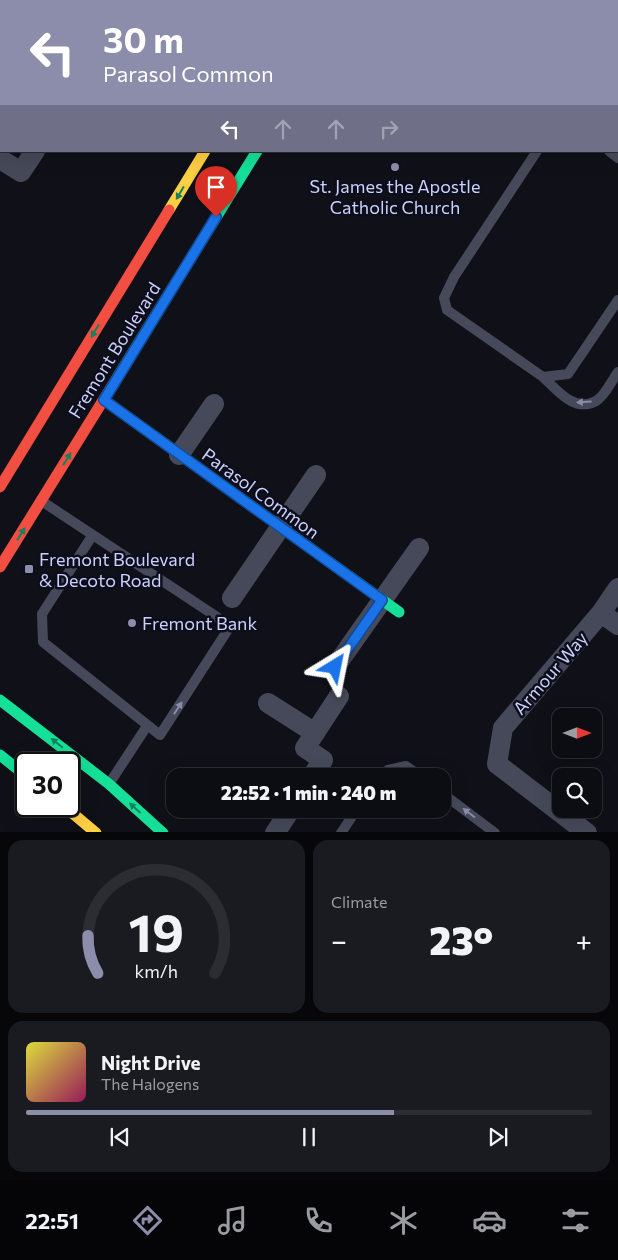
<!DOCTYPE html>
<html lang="en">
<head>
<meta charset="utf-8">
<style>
  :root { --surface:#0c0d12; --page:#1a1b20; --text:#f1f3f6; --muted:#9a9c9f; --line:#2c2d32; --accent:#8b8dab }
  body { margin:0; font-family:Commissioner,sans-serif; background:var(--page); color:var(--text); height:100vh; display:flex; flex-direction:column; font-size:19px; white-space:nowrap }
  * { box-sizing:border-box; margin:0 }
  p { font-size:16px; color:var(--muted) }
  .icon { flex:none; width:28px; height:28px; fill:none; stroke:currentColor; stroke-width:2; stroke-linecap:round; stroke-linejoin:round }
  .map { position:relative; height:832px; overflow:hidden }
  .panel { display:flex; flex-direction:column; gap:8px; padding:8px; background:#07070a; flex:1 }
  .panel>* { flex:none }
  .top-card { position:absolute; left:0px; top:0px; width:619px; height:152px; box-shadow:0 5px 20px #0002,0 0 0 1px var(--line); background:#8b8dab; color:#fff; overflow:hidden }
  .needle { width:32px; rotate:90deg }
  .fabs { position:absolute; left:552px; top:708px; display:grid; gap:10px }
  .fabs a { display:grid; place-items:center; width:50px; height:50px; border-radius:10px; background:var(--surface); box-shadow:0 5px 20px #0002,0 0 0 1px var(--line); font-size:25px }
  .speed { position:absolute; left:15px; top:752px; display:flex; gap:10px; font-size:25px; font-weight:700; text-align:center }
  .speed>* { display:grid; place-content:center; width:65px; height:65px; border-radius:50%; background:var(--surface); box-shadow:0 5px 20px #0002,0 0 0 1px var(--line); line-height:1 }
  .speed .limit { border:2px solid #111; border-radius:8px; background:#fff; color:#111 }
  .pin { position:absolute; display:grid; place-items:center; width:42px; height:42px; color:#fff; margin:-51px -21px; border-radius:50% 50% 50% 0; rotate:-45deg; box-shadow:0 0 5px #0007 }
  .pin .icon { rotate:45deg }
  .me { position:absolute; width:55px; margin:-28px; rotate:35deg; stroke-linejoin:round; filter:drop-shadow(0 0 4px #0008) }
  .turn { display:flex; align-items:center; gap:18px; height:105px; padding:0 20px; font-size:22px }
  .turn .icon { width:65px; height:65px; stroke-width:2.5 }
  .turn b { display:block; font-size:35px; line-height:42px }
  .lanes { display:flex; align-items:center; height:48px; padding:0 20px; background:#0003; justify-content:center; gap:25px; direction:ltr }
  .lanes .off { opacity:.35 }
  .big { font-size:38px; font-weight:800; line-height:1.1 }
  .panel .widget { flex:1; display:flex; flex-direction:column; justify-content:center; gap:8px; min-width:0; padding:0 18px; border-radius:15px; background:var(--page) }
  .panel .dial { align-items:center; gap:0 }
  .dial svg { height:130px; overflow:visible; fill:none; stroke:var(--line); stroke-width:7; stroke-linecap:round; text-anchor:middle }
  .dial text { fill:var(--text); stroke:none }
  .song { display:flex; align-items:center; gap:15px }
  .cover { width:60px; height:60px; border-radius:8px; background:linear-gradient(135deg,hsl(60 70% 55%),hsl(330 70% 35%)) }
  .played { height:5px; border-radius:2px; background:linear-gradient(90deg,var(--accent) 65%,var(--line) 65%) }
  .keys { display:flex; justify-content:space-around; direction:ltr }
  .heat { display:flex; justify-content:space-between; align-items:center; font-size:28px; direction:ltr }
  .panel .tiles { flex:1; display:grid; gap:8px; grid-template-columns:1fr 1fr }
  .widget:last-child { grid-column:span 2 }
  .trip { position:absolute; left:166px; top:768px; width:285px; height:50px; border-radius:15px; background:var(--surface); box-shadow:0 5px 20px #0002,0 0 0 1px var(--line); font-weight:800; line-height:50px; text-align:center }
  .dock { display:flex; height:80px; justify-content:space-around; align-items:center; background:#050507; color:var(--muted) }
  .dock .icon { width:35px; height:35px }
  .dock .active { color:var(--accent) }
  .dock b { font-size:22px; color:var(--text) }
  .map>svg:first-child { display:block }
</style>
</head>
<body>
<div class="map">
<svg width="618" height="833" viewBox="0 0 618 833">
  <rect width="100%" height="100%" fill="#101118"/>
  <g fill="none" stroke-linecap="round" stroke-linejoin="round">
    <path stroke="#464959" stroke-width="10" d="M 458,1 L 458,0
      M 537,151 L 454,277 L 444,298 L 447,310 L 543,377 L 568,374 L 618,300
      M 609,151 L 618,158
      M 543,377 C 557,390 574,413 596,401 C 605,396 612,380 618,372
      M 43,502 L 217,617 L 229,628 L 160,735 L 43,642 L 42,614 L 92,536
      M 382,776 L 388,770 L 406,766 L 420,776
      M 109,784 L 147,726
      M 442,793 L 495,833
      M 341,833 L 357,809"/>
    <path stroke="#464959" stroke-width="20" d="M 481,0 L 482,1
      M 130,1 L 131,0
      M 525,1 L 526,0
      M 0,159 L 21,172 L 35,151
      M 179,455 L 214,404
      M 232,598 L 316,475
      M 601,613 L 618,625
      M 335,667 L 419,548
      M 268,703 L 315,733
      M 312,776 L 323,760 L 305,748 L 339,696
      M 275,833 L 291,809
      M 587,833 L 497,764 L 503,728 L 601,613 L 618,588"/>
    <path stroke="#16e098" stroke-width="11" d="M 348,1 L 349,0
      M 117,378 L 257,151
      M 104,400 L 399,612
      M 0,700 L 109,784 L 163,833
      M 0,755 L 26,776"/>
    <path stroke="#ffcf43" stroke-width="11" d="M 169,210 L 205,151
      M 64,806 L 96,833"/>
    <path stroke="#f24e42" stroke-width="11" d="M 297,0 L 297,1
      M 0,487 L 169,210
      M 0,567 L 117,378"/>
  </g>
  <defs><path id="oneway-solid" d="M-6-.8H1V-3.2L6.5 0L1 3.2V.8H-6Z" transform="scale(1.25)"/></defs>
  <g fill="#128260">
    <use href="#oneway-solid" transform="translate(180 193) rotate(121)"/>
    <use href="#oneway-solid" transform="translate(95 331) rotate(121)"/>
    <use href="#oneway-solid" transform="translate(67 459) rotate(-58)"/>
    <use href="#oneway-solid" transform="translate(21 534) rotate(-58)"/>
    <use href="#oneway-solid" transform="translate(57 743) rotate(-141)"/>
    <use href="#oneway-solid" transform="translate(135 808) rotate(-138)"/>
  </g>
  <g fill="#8a8caa">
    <use href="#oneway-solid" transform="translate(584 402) rotate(177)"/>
    <use href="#oneway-solid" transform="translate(178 708) rotate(-57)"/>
    <use href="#oneway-solid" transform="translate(469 813) rotate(-143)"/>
  </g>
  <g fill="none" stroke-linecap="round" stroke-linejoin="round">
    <g stroke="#114b97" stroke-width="12">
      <path id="route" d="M 216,217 L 104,400 L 382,600 L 335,667"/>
    </g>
    <use href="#route" stroke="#1a73e8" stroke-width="9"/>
  </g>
  <g fill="#8b8dab" stroke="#0d0e1c" stroke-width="2">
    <circle cx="395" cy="167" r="5"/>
    <rect x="24" y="564" width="10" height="10" rx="2.5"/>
    <circle cx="132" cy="623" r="5"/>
  </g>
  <g text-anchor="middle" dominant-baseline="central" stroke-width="5" stroke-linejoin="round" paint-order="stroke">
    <g font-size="18" fill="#cdd0fa" stroke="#0d0e1c" text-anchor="start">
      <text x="395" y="186" text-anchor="middle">St. James the Apostle<tspan x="395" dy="21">Catholic Church</tspan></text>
      <text x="39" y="559">Fremont Boulevard<tspan x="39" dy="21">&amp; Decoto Road</tspan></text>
      <text x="142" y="623">Fremont Bank</text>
    </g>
    <g font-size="18" fill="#cdd0fa" stroke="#0d0e1c">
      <text transform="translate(114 350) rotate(-58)">Fremont Boulevard</text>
      <text transform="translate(261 493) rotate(36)">Parasol Common</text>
      <text transform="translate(550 673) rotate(-49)">Armour Way</text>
    </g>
  </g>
</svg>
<div class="fabs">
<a><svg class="needle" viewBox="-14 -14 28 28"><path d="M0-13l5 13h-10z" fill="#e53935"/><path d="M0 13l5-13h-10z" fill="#9a9c9f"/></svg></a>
<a><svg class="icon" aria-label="search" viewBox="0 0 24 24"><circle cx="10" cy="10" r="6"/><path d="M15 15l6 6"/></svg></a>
</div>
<div class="speed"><div class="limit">30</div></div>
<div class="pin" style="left:216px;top:217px;background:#d93025"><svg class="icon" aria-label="arrive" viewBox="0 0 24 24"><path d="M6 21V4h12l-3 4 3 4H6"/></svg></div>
<svg class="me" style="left:335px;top:667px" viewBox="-20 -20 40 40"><path d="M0-17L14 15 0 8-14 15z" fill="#1a73e8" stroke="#fff" stroke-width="4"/></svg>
<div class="trip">22:52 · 1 min · 240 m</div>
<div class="top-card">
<div class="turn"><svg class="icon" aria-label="left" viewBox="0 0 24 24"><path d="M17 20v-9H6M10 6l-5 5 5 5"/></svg><div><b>30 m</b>Parasol Common</div></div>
<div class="lanes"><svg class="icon" aria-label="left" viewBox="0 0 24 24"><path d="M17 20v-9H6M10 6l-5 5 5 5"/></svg><svg class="icon off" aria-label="ahead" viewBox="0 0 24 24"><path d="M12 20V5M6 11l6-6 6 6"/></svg><svg class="icon off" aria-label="ahead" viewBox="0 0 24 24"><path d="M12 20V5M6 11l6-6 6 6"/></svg><svg class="icon off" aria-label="right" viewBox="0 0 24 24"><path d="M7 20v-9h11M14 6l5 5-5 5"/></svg></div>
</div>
</div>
<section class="panel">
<div class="tiles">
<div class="widget dial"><svg viewBox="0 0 100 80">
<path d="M14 69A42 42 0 1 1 86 69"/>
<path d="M14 69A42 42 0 0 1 8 46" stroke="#8b8dab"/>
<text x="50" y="56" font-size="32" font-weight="700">19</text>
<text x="50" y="72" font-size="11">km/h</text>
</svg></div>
<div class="widget"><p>Climate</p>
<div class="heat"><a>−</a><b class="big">23°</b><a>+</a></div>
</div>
<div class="widget">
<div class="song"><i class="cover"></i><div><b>Night Drive</b><p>The Halogens</p></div></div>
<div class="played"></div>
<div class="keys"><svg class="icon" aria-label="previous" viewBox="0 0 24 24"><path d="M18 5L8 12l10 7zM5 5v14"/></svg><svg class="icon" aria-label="pause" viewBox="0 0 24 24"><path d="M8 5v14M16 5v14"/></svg><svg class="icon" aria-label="next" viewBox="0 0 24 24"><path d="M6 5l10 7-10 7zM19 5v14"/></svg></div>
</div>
</div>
</section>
<nav class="dock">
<b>22:51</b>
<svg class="icon active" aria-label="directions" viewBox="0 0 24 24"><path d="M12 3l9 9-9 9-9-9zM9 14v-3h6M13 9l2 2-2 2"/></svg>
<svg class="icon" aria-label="music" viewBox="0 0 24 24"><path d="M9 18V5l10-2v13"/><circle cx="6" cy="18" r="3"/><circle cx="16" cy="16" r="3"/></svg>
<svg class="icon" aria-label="phone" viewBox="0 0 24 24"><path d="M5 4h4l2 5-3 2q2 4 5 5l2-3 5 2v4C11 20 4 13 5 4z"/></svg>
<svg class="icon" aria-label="climate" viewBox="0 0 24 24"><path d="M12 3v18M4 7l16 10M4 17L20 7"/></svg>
<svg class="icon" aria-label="car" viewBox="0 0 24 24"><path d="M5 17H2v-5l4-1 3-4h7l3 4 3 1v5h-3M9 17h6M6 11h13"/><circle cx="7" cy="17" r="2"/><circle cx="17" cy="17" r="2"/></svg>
<svg class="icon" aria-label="filters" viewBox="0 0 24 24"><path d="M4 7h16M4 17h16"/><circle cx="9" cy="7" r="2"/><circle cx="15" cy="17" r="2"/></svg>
</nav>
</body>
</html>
